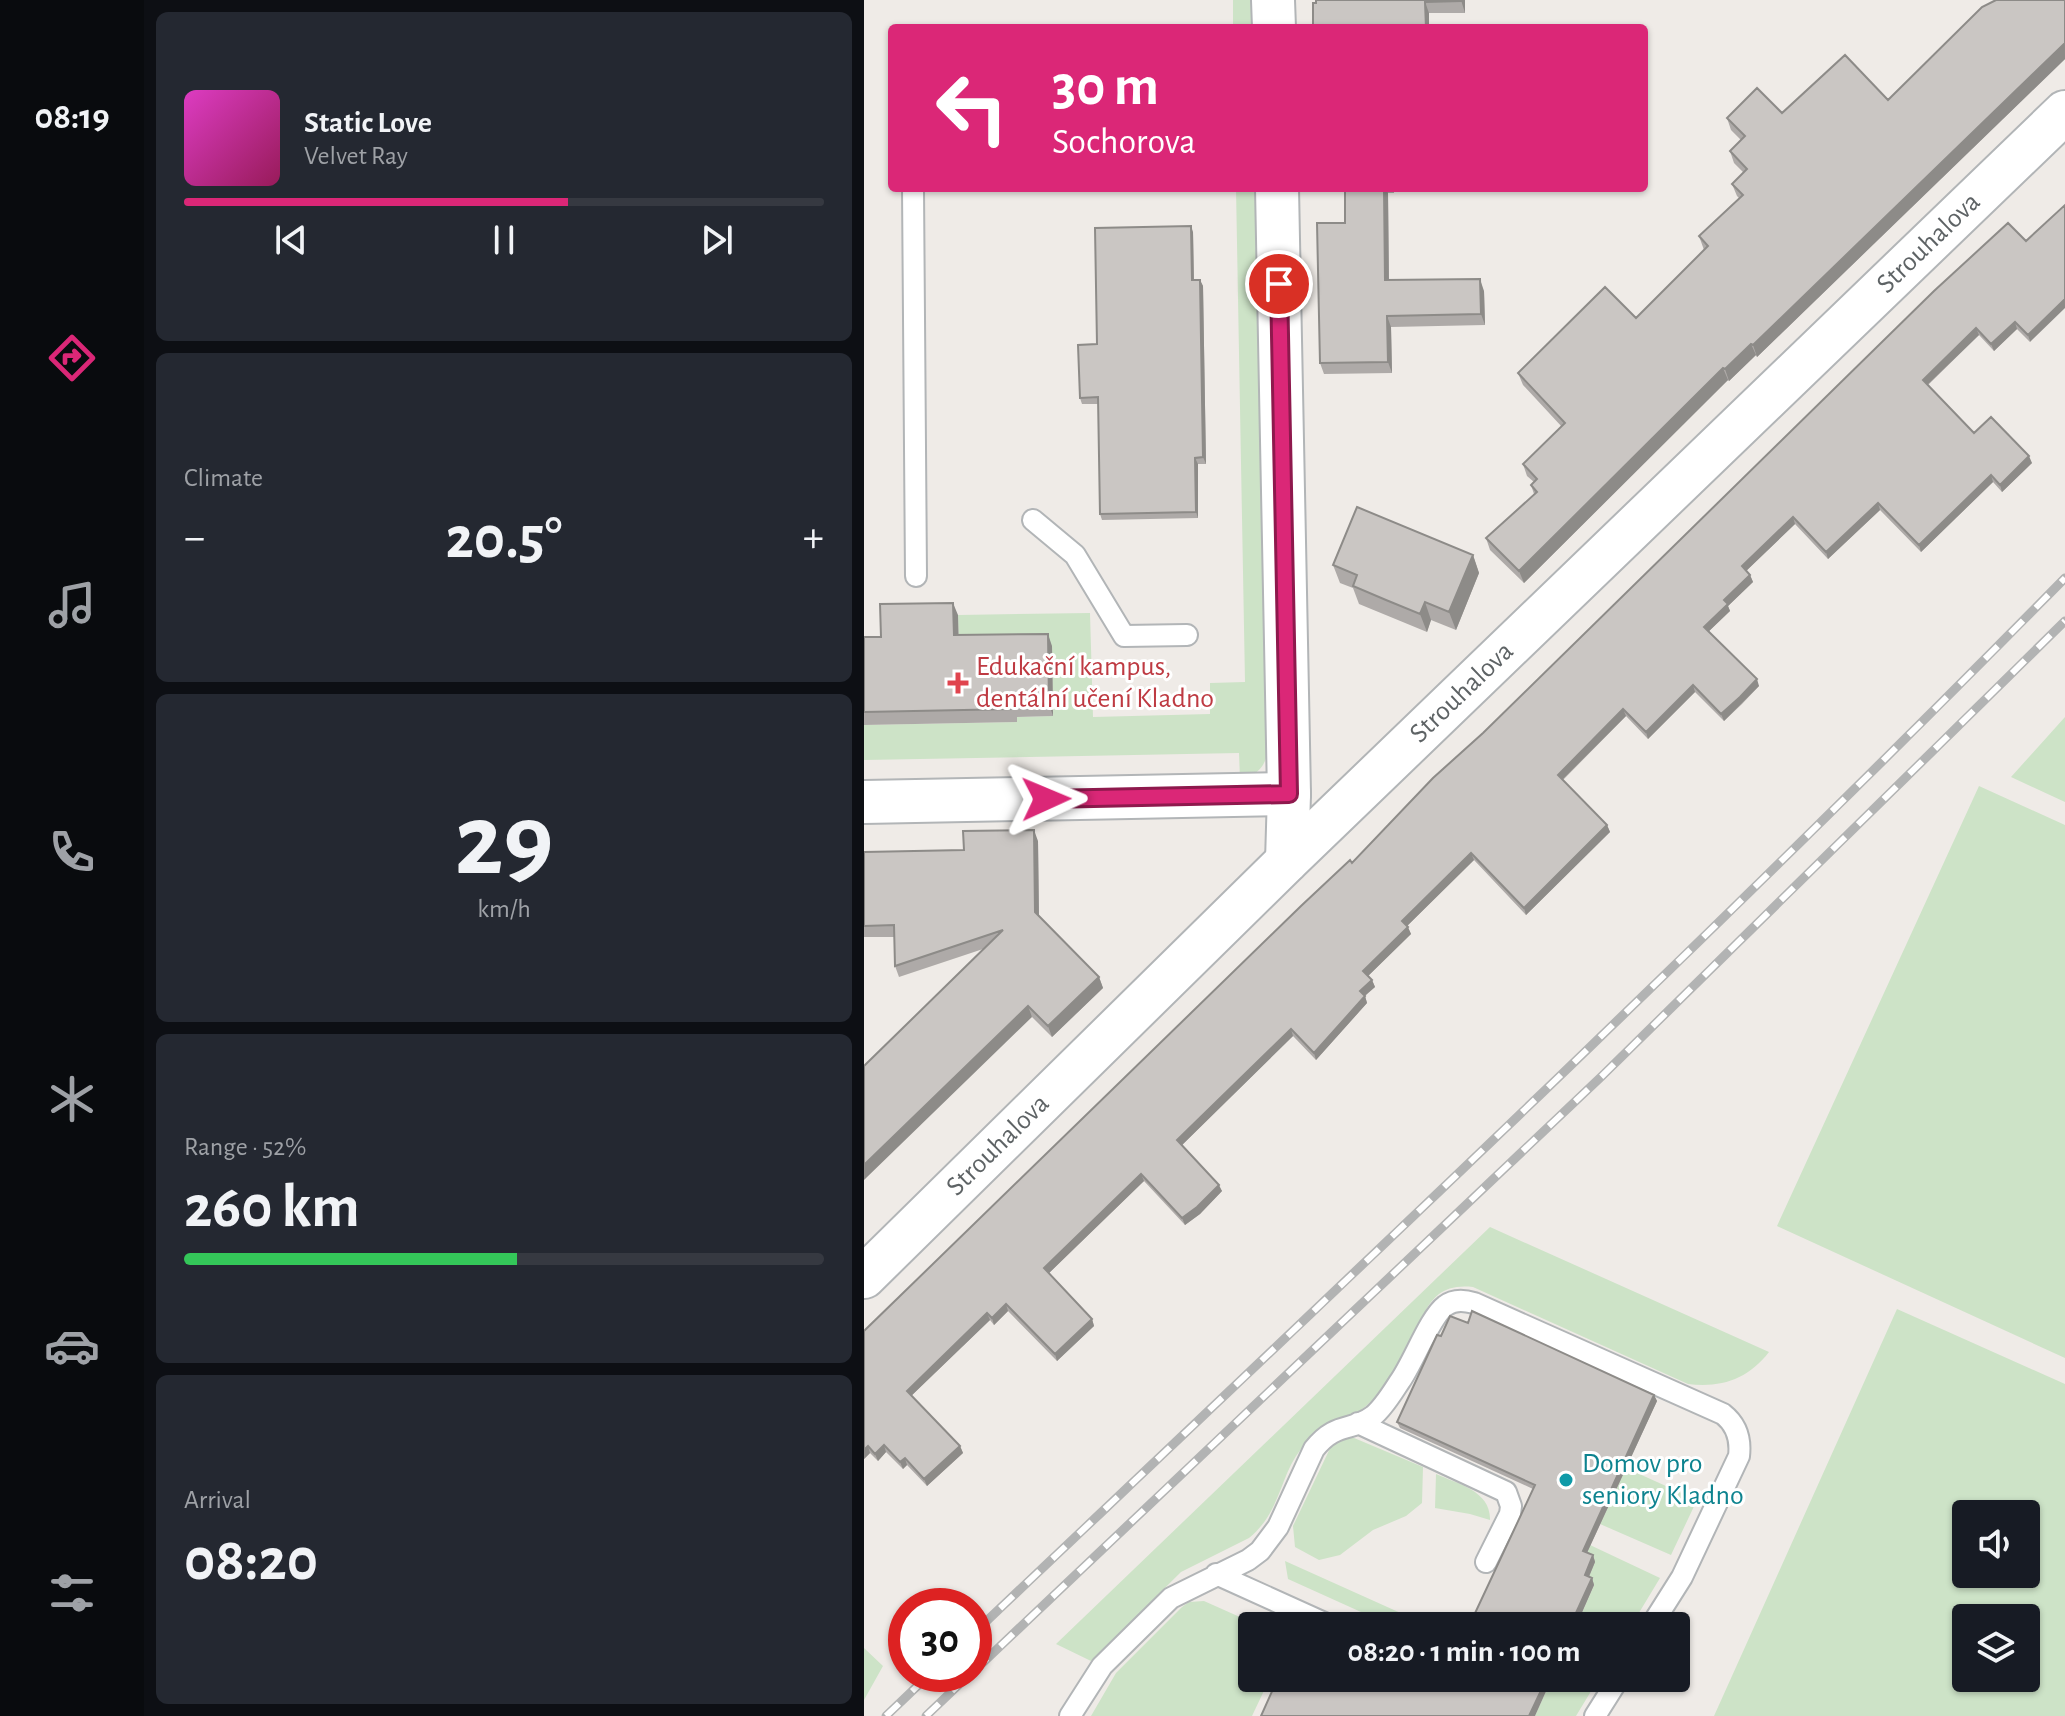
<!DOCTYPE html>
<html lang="en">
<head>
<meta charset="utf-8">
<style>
  :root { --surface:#171b24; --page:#242831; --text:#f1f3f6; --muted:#9ea1a6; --line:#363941; --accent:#db2777 }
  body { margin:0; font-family:"Alegreya Sans",sans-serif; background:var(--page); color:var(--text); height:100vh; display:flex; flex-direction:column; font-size:30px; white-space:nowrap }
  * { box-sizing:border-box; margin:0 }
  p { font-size:26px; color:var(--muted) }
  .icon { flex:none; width:44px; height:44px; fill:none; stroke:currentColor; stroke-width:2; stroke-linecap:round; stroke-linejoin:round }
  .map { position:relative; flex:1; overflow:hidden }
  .sheet { display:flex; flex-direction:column; gap:12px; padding:12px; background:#0d0f14; width:720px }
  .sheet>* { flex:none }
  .hud { position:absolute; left:24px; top:24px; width:760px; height:168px; border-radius:8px; box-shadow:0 2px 6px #0004; background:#db2777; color:#fff; overflow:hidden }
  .tools { position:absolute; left:1088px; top:1500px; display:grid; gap:16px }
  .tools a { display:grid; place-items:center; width:88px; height:88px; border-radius:8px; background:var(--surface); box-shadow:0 2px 6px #0004; font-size:40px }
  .speed { position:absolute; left:24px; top:1588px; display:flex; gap:16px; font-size:40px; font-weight:700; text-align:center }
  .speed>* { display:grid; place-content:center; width:104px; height:104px; border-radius:50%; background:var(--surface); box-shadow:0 2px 6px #0004; line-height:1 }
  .speed .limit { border:12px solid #d22; background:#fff; color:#111 }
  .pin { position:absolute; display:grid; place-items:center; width:68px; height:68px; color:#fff; margin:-34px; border:4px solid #fff; border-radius:50%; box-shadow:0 2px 8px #0007 }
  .me { position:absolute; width:88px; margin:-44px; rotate:89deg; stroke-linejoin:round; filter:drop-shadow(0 0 6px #0008) }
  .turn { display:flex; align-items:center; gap:28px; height:168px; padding:0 32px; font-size:36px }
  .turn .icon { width:104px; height:104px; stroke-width:2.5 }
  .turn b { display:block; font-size:56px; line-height:68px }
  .big { font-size:60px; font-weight:600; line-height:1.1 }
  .sheet .widget { flex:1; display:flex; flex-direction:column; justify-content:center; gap:12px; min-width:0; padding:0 28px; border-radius:12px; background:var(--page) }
  .sheet .dial { align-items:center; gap:0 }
  .dial b { font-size:104px; line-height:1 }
  .song { display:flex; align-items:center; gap:24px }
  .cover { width:96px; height:96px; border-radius:12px; background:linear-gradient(135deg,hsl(310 70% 55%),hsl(330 70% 35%)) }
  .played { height:8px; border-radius:4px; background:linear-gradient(90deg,var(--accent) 60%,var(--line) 60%) }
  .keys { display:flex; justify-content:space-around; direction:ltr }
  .heat { display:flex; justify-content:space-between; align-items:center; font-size:44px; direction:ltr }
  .charge { height:12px; border-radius:6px; background:linear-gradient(90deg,#34c759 52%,var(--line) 0) }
  .trip { position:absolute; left:374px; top:1612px; width:452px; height:80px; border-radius:8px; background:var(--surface); box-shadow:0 2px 6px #0004; font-weight:600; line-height:80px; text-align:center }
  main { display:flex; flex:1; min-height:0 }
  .dock { display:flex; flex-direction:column; width:144px; justify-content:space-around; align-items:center; background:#090b0e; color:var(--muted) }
  .dock .icon { width:56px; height:56px }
  .dock .active { color:var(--accent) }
  .dock b { font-size:36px; color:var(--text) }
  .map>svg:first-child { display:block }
</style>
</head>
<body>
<main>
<nav class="dock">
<b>08:19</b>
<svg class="icon active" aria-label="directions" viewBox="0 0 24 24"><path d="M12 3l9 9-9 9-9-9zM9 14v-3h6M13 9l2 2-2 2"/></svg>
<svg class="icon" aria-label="music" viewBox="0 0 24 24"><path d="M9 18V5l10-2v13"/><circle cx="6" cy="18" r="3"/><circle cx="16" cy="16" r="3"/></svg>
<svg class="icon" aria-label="phone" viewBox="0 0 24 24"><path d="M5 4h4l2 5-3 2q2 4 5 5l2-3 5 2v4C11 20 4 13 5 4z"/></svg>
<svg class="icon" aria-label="climate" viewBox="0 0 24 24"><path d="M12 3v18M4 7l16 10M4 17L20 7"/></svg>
<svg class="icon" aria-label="car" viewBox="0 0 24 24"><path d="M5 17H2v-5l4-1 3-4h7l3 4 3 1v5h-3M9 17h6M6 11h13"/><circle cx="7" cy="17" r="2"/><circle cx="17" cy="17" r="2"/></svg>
<svg class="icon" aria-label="filters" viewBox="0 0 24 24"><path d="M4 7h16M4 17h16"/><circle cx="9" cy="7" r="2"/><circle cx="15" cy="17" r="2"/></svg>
</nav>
<section class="sheet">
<div class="widget">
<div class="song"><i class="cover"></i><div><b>Static Love</b><p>Velvet Ray</p></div></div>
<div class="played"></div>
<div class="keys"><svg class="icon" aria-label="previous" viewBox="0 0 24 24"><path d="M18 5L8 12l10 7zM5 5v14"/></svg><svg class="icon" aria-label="pause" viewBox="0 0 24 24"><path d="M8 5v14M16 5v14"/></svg><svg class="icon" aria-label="next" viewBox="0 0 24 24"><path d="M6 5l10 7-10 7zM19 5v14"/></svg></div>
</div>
<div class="widget"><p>Climate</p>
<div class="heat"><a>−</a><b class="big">20.5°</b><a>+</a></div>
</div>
<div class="widget dial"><b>29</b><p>km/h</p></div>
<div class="widget"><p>Range · 52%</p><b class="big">260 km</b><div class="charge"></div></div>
<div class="widget"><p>Arrival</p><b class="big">08:20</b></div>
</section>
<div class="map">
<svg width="1201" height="1716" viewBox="0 0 1201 1716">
  <rect width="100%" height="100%" fill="#efebe7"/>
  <path fill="#cde3c7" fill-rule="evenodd" d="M 369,0 L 390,0 L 390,28 L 369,28 Z
    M 372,188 L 393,188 L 404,750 C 401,767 394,775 376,779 L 375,753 L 0,760 L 0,725 L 153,722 L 153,717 L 189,716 L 95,648 L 94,615 L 226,613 L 229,717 L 346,714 L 346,683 L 381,682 Z
    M 1201,717 L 1201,802 L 1147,777 Z
    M 1115,786 L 1201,825 L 1201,1358 L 913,1226 Z
    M 626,1227 L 905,1352 C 884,1379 858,1388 824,1384 L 609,1287 C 555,1281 560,1332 537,1364 C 527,1379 512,1399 497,1410 C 488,1416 478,1417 469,1422 C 456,1428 446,1438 437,1449 C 415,1477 417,1512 385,1538 L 317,1572 L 227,1661 L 192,1644 Z
    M 1033,1309 L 1201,1384 L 1201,1716 L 850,1716 ZM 1102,1514 L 1162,1514 L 1162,1574 L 1102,1574 ZM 1102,1618 L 1162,1618 L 1162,1678 L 1102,1678 Z
    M 483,1435 L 559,1467 L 558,1503 L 542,1516 L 509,1530 L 476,1555 L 455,1560 L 431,1547 L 429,1526 L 470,1440 Z
    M 762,1468 L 833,1500 L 807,1555 L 736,1524 Z
    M 572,1474 C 594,1484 627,1491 626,1520 L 606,1514 L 571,1508 Z
    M 726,1545 L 796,1578 L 767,1626 L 712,1626 L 730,1585 L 723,1581 L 721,1557 Z
    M 421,1561 L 550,1619 L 547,1626 L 528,1626 L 424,1579 Z
    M 340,1601 L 396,1626 L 388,1626 L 388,1678 L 406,1678 L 388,1716 L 227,1716 L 252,1673 L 318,1607 L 325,1602 Z
    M 0,1648 L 19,1666 L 0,1700 Z
    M 688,1678 L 735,1678 L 712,1716 L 671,1716 Z"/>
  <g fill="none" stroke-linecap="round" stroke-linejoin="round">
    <g stroke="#b2b5b7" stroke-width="24">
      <path id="service" d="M 49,188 L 52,576
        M 169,520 L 211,555 L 260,636 L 323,635
        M 494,1423 L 642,1492 L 647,1506 L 646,1514 L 622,1562
        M 352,1574 L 467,1626
        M 206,1716 L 238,1666 L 307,1598 L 384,1560 L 396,1551 L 414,1527 L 450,1449 C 472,1421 488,1432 509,1416 C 520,1407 528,1393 536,1381 C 549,1363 566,1317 581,1306 C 590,1299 600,1300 610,1303 L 859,1414 C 873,1425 877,1439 875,1456 L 818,1577 L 787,1626
        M 731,1716 L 755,1678"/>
    </g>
    <g stroke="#b2b5b7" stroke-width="46">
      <g id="minor">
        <path d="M 409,0 L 410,28"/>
        <path d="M 413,188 L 425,794 L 423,861"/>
        <path d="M 0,802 L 425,794"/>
        <path id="s1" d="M 0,1277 L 423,861 L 1201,112"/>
      </g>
    </g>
    <use href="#service" stroke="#fff" stroke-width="20"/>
    <use href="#minor" stroke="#fff" stroke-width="42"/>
    <g stroke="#b2b3b3" stroke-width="9">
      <path id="rail" d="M 110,1633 C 477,1285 846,939 1201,578
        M 110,1671 L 738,1076 L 1201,621
        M 22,1716 L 66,1674
        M 62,1716 L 106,1674"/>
    </g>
    <use href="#rail" stroke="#fff" stroke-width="6" stroke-dasharray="18" stroke-linecap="butt"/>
  </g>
  <path fill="#aeaaa8" d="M 452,0 L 601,0 L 601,13 L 565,13 L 452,3 Z
    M 1201,0 L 1201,59 L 893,357 L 892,355 L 865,381 L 864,380 L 660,583 L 626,550 L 622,538 L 670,494 L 667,485 L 670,482 L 663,476 L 659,464 L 698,427 L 659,385 L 654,373 L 772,318 L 840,250 L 835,236 L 875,198 L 873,196 L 868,184 L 880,173 L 870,163 L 866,151 L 877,140 L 867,130 L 863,118 L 918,113 L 1024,100 Z
    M 481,188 L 530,188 L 530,193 L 524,193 L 525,280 L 620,291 L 621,325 L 527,327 L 528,373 L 460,374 L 456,363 L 481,223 Z
    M 1144,223 L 1166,342 L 1153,329 L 1130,351 L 1115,335 L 1064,385 L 1110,433 L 1168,463 L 1138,492 L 1129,482 L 1057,552 L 1016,510 L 964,559 L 931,524 L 882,571 L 886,575 L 889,582 L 864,606 L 866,611 L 844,632 L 895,686 L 878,704 L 860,721 L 831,692 L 784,739 L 762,716 L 699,780 L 743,825 L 746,832 L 662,915 L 610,860 L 543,926 L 547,934 L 504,976 L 508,980 L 511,987 L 501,996 L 503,1003 L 452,1060 L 429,1036 L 318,1145 L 358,1191 L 336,1214 L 321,1225 L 280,1181 L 185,1273 L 228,1319 L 230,1326 L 193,1361 L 144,1311 L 130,1325 L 126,1320 L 47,1396 L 96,1446 L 99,1453 L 63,1486 L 43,1465 L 39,1469 L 22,1452 L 14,1461 L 6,1453 L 0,1459 L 0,1331 L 488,863 L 619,733 Z
    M 329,232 L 330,280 L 336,280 L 339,286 L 342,464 L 334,464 L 334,518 L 238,520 L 236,514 L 234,404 L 218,404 L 216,398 L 233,344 Z
    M 609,555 L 615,573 L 592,630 L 567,620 L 563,632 L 495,604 L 489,588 L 476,583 L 469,565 Z
    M 94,615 L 94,635 L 188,646 L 189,716 L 153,717 L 153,722 L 0,725 L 0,637 L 17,637 Z
    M 174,841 L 175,916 L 235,977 L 239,988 L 188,1037 L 168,1017 L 119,949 L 35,977 L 31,966 L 31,937 L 0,937 L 0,852 L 100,850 Z
    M 608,1311 L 790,1395 L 793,1401 L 723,1553 L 729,1555 L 731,1562 L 725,1577 L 728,1578 L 730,1585 L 712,1626 L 605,1626 L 669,1489 L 536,1428 L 533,1422 L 573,1335 L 577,1336 L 586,1316 L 604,1323 Z"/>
  <path fill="#8d8b88" d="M 597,0 L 601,0 L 601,13 Z
    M 561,2 L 565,13 L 565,28 L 562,28 Z
    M 1201,43 L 1201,59 L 893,357 L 889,345 Z
    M 520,188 L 522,188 L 524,193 L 525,292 L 521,280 Z
    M 327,226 L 329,232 L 330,287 L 328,280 Z
    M 616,279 L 620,291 L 621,325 L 617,314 Z
    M 336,280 L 339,286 L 342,464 L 339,457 Z
    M 1201,299 L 1201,308 L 1166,342 L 1164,335 Z
    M 523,316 L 527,327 L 528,373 L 524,362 Z
    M 1151,322 L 1153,329 L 1130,351 L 1127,344 Z
    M 1112,328 L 1115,335 L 1061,387 L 1059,380 Z
    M 887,344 L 892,355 L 865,381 L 861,369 Z
    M 859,368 L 864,380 L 660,583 L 655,571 Z
    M 1165,456 L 1168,463 L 1138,492 L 1136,485 Z
    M 331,458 L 334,464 L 334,518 L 332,512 Z
    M 1127,475 L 1129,482 L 1057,552 L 1055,545 Z
    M 1014,503 L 1016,510 L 964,559 L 962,552 Z
    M 929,517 L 931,524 L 880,573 L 878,566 Z
    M 609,555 L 615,573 L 592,630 L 585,612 Z
    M 886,575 L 889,582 L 864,606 L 866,611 L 842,634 L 840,627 L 860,600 Z
    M 561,602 L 567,620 L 563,632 L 556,614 Z
    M 89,603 L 94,615 L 95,648 L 90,635 Z
    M 184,634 L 188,646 L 189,716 L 185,704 Z
    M 893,679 L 895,686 L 860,721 L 857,714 Z
    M 829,685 L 831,692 L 784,739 L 782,732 Z
    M 759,709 L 762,716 L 696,782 L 694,775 Z
    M 743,825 L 746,832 L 662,915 L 660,908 Z
    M 170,830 L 174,841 L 175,923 L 171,912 Z
    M 607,853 L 610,860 L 541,928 L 538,921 Z
    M 544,927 L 547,934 L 502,978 L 499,971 Z
    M 235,977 L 239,988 L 188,1037 L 184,1026 Z
    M 508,980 L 511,987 L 498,998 L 496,991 Z
    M 501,996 L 503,1003 L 452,1060 L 450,1053 Z
    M 164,1006 L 168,1017 L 0,1180 L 0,1165 Z
    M 427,1029 L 429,1036 L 316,1147 L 313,1140 Z
    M 277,1174 L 280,1181 L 183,1275 L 180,1268 Z
    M 355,1185 L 358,1191 L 336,1214 L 321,1225 L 318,1218 Z
    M 142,1304 L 144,1311 L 130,1325 L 128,1318 Z
    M 123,1313 L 126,1320 L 45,1398 L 43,1391 Z
    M 228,1319 L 230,1326 L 193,1361 L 191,1354 Z
    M 790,1395 L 793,1401 L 721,1557 L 719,1551 Z
    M 20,1445 L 22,1452 L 14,1461 L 11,1454 Z
    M 4,1446 L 6,1453 L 0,1459 L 0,1450 Z
    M 96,1446 L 99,1453 L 63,1486 L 60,1479 Z
    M 41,1458 L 43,1465 L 39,1469 L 36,1462 Z
    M 729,1555 L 731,1562 L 723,1581 L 721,1575 Z
    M 728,1578 L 730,1585 L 712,1626 L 706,1626 Z
    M 683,1678 L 688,1678 L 671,1716 L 665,1716 Z"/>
  <path fill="#cac6c3" stroke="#8d8b88" stroke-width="2" d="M 452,0 L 597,0 L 597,1 L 561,2 L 562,28 L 449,28 L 449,3 L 452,3 Z
    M 1132,0 L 1201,0 L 1201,43 L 889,345 L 887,344 L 861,369 L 859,368 L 655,571 L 622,538 L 673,492 L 667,485 L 673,479 L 659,464 L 701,423 L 654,373 L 741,287 L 772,318 L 844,246 L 835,236 L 879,195 L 868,184 L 883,169 L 866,151 L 881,136 L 863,118 L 893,88 L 918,113 L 981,55 L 1024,100 L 1118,7 Z
    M 481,188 L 520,188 L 521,280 L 616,279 L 617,314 L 523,316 L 524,362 L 456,363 L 453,223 L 481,223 Z
    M 1201,205 L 1201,299 L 1164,335 L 1151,322 L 1127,344 L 1112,328 L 1059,380 L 1110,433 L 1127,417 L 1165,456 L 1136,485 L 1127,475 L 1055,545 L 1014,503 L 962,552 L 929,517 L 878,566 L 886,575 L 860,600 L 864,604 L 840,627 L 893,679 L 876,697 L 857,714 L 829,685 L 782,732 L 759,709 L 694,775 L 743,825 L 660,908 L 607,853 L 538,921 L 544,927 L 499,971 L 508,980 L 496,991 L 501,996 L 450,1053 L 427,1029 L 313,1140 L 355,1185 L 333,1207 L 318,1218 L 277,1174 L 180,1268 L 228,1319 L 191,1354 L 142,1304 L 128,1318 L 123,1313 L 43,1391 L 96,1446 L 60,1479 L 41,1458 L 36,1462 L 20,1445 L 11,1454 L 4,1446 L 0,1450 L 0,1331 L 437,906 L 486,860 L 488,863 L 569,778 L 619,733 L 1070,291 L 1144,223 L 1162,241 Z
    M 327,226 L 328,280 L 336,280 L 339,457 L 331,458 L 332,512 L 236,514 L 234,397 L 216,398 L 214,345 L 233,344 L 231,228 Z
    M 493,507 L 609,555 L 585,612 L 561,602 L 556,614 L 522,600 L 489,586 L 493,575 L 469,565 Z
    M 89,603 L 90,635 L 184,634 L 185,704 L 149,704 L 149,709 L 0,712 L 0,637 L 17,637 L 16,604 Z
    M 170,830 L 171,912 L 235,977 L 184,1026 L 164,1006 L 0,1165 L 0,1066 L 139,930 L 31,966 L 30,925 L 0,926 L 0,852 L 100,850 L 99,831 Z
    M 608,1311 L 790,1395 L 719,1551 L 729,1555 L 721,1575 L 728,1578 L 706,1626 L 605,1626 L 671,1485 L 533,1422 L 573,1335 L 577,1336 L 586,1316 L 604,1323 Z
    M 414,1678 L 522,1678 L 542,1687 L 546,1678 L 683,1678 L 665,1716 L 397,1716 Z"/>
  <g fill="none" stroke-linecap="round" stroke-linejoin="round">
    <g stroke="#8e194d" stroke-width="20">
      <path id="route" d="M 182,799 L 425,794 L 415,284"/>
    </g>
    <use href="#route" stroke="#db2777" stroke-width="14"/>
  </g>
  <path fill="#e0444e" stroke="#fff" stroke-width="3" d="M90 671h8v8h8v8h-8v8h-8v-8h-8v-8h8z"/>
  <circle fill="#0f9aa8" stroke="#fff" stroke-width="3" cx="702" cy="1480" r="8"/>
  <g text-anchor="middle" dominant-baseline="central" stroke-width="6" stroke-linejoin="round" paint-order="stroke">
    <g font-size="28" fill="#5e6365" stroke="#fff">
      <text stroke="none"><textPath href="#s1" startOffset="1484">Strouhalova</textPath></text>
      <text stroke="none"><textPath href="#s1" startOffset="836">Strouhalova</textPath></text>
      <text stroke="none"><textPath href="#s1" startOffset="188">Strouhalova</textPath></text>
    </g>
    <g font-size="28" fill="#be3a42" stroke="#fff" text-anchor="start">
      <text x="112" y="667">Edukační kampus,<tspan x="112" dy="32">dentální učení Kladno</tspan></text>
    </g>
    <g font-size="28" fill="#0d838f" stroke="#fff" text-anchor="start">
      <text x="718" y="1464">Domov pro<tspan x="718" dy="32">seniory Kladno</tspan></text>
    </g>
  </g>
</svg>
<div class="tools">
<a><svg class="icon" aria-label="sound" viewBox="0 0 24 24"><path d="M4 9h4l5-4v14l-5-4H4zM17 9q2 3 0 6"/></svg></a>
<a><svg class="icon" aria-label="layers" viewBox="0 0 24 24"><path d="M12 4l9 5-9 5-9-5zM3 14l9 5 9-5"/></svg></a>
</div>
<div class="speed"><div class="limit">30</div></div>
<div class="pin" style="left:415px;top:284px;background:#d93025"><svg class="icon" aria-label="arrive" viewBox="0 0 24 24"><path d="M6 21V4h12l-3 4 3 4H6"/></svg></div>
<svg class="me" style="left:182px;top:799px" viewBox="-20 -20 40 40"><path d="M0-17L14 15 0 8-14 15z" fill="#db2777" stroke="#fff" stroke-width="4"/></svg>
<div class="trip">08:20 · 1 min · 100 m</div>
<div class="hud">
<div class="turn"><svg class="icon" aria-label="left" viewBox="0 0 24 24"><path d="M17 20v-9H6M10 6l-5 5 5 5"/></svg><div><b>30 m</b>Sochorova</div></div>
</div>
</div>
</main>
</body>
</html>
